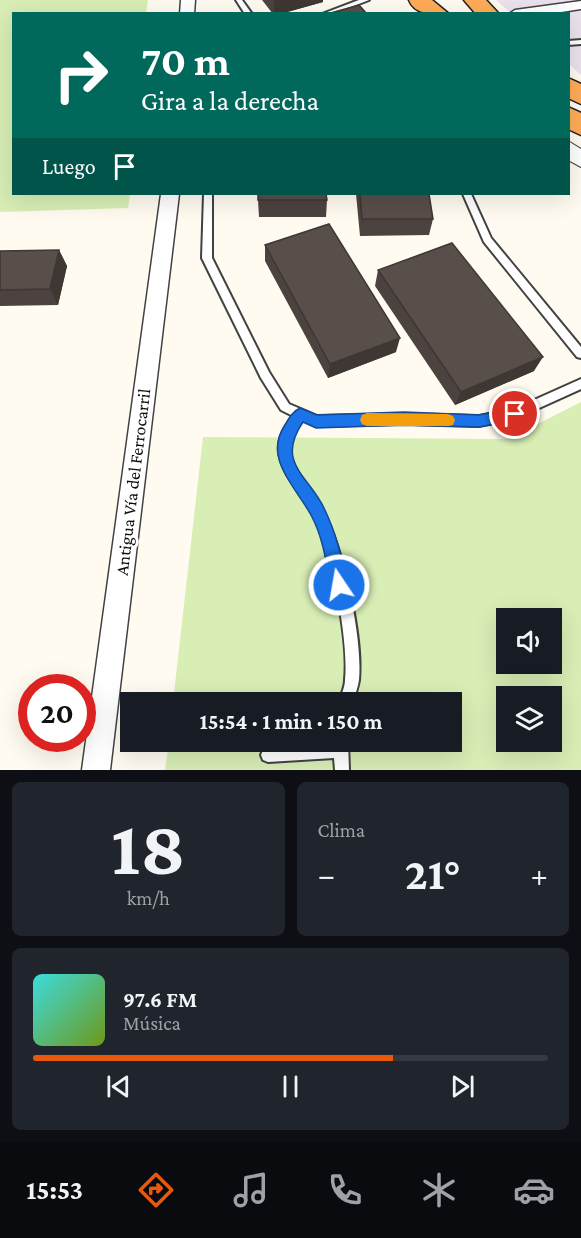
<!DOCTYPE html>
<html lang="es">
<head>
<meta charset="utf-8">
<style>
  :root { --surface:#171b24; --page:#20242c; --text:#f1f3f6; --muted:#9ea1a6; --line:#363941; --accent:#ea580c }
  body { margin:0; font-family:"Crimson Pro",serif; background:var(--page); color:var(--text); height:100vh; display:flex; flex-direction:column; font-size:22px; white-space:nowrap }
  * { box-sizing:border-box; margin:0 }
  p { font-size:20px; color:var(--muted) }
  .icon { flex:none; width:33px; height:33px; fill:none; stroke:currentColor; stroke-width:2; stroke-linecap:round; stroke-linejoin:round }
  .map { position:relative; height:770px; overflow:hidden }
  .sheet { display:flex; flex-direction:column; gap:12px; padding:12px; background:#0d0f14; flex:1 }
  .sheet>* { flex:none }
  .guide { position:absolute; left:12px; top:12px; width:558px; height:183px; border-radius:0px; box-shadow:0 6px 24px #0002; background:#00695c; color:#fff; overflow:hidden }
  .tools { position:absolute; left:496px; top:608px; display:grid; gap:12px }
  .tools a { display:grid; place-items:center; width:66px; height:66px; border-radius:0px; background:var(--surface); box-shadow:0 6px 24px #0002; font-size:30px }
  .speed { position:absolute; left:18px; top:674px; display:flex; gap:12px; font-size:30px; font-weight:700; text-align:center }
  .speed>* { display:grid; place-content:center; width:78px; height:78px; border-radius:50%; background:var(--surface); box-shadow:0 6px 24px #0002; line-height:1 }
  .speed .limit { border:9px solid #d22; background:#fff; color:#111 }
  .pin { position:absolute; display:grid; place-items:center; width:51px; height:51px; color:#fff; margin:-26px; border:3px solid #fff; border-radius:50%; box-shadow:0 2px 6px #0007 }
  .me { position:absolute; width:66px; margin:-33px; rotate:348deg; stroke-linejoin:round; filter:drop-shadow(0 0 4px #0008) }
  .turn { display:flex; align-items:center; gap:21px; height:126px; padding:0 30px; font-size:27px }
  .turn .icon { width:78px; height:78px; stroke-width:2.5 }
  .turn b { display:block; font-size:42px; line-height:51px }
  .then { display:flex; align-items:center; height:57px; padding:0 30px; background:#0003; gap:12px; font-size:22px }
  .big { font-size:45px; font-weight:700; line-height:1.1 }
  .sheet .tile { flex:1; display:flex; flex-direction:column; justify-content:center; gap:9px; min-width:0; padding:0 21px; border-radius:9px; background:var(--page) }
  .sheet .dial { align-items:center; gap:0 }
  .dial b { font-size:78px; line-height:1 }
  .song { display:flex; align-items:center; gap:18px }
  .cover { width:72px; height:72px; border-radius:9px; background:linear-gradient(135deg,hsl(180 70% 55%),hsl(80 70% 35%)) }
  .played { height:6px; border-radius:3px; background:linear-gradient(90deg,var(--accent) 70%,var(--line) 70%) }
  .keys { display:flex; justify-content:space-around; direction:ltr }
  .heat { display:flex; justify-content:space-between; align-items:center; font-size:33px; direction:ltr }
  .sheet .tiles { flex:1; display:grid; gap:12px; grid-template-columns:1fr 1fr }
  .tile:last-child { grid-column:span 2 }
  .trip { position:absolute; left:120px; top:692px; width:342px; height:60px; border-radius:0px; background:var(--surface); box-shadow:0 6px 24px #0002; font-weight:700; line-height:60px; text-align:center }
  .dock { display:flex; height:96px; justify-content:space-around; align-items:center; background:#090b0e; color:var(--muted) }
  .dock .icon { width:42px; height:42px }
  .dock .active { color:var(--accent) }
  .dock b { font-size:27px; color:var(--text) }
  .map>svg:first-child { display:block }
</style>
</head>
<body>
<div class="map">
<svg width="581" height="770" viewBox="0 0 581 770">
  <rect width="100%" height="100%" fill="#fffbf0"/>
  <path fill="#ece2ee" d="M 496,0 L 581,0 L 581,75 L 569,64 L 568,14 L 511,13 Z"/>
  <path fill="#d8eeb5" fill-rule="evenodd" d="M 0,0 L 148,0 L 146,13 L 14,14 L 14,194 L 130,194 L 128,208 L 0,212 Z
    M 581,402 L 581,770 L 165,770 L 169,741 L 452,741 L 452,702 L 173,702 L 203,437 L 508,439 ZM 507,618 L 552,618 L 552,663 L 507,663 ZM 507,696 L 552,696 L 552,741 L 507,741 Z"/>
  <g fill="none" stroke-linecap="round" stroke-linejoin="round">
    <g stroke="#424242" stroke-width="4">
      <path id="service" d="M 236,0 L 242,0 L 252,14 L 245,14 Z
        M 359,0 L 369,0 L 333,14 L 322,14 Z
        M 581,40 L 581,44 L 568,45 L 568,41 Z
        M 204,194 L 212,194 L 212,258 L 269,372 L 289,404 L 317,416 L 404,414 L 479,416 L 514,409 L 581,379 L 581,389 L 515,419 L 479,426 L 404,424 L 316,426 L 302,420 C 294,431 288,440 290,453 C 294,474 311,487 320,505 C 342,544 363,635 359,680 C 358,687 355,695 353,702 L 339,702 C 341,695 345,687 345,680 C 349,639 331,550 313,513 C 302,493 283,477 279,453 C 277,439 284,427 293,416 L 281,410 L 261,378 L 202,258 Z
        M 463,194 L 471,194 L 491,238 L 581,347 L 581,358 L 577,357 L 484,242 Z
        M 334,741 L 348,741 L 349,770 L 335,770 L 334,758 L 268,762 L 263,760 L 261,755 L 263,750 L 268,748 L 334,743 Z"/>
    </g>
    <g stroke="#424242" stroke-width="3">
      <path id="minor" d="M 181,0 L 195,0 L 194,14 L 180,14 Z
        M 581,1 L 581,9 L 548,14 L 509,14 L 515,10 Z
        M 161,194 L 179,194 L 110,770 L 82,770 Z"/>
    </g>
    <g stroke="#424242" stroke-width="2">
      <path id="tertiary" d="M 568,141 L 581,149 L 581,167 L 568,160 Z"/>
    </g>
    <g stroke="#202020" stroke-width="3">
      <path id="trunk" d="M 409,0 L 432,0 L 449,14 C 435,14 415,16 409,0 Z
        M 464,0 L 486,0 L 499,14 L 476,14 Z
        M 568,78 L 581,84 L 581,104 L 568,98 Z
        M 568,107 L 581,113 L 581,135 L 568,129 Z"/>
    </g>
    <use href="#service" fill="#fff" fill-rule="evenodd"/>
    <use href="#minor" fill="#fff" fill-rule="evenodd"/>
    <use href="#tertiary" fill="#fff" fill-rule="evenodd"/>
    <use href="#trunk" fill="#ffac57" fill-rule="evenodd"/>
  </g>
  <path fill="#4c4340" d="M 262,0 L 323,0 L 323,2 L 280,14 L 273,14 Z
    M 356,194 L 429,194 L 433,219 L 429,235 L 360,236 Z
    M 258,200 L 327,200 L 326,217 L 259,217 Z
    M 265,245 L 396,352 L 328,378 L 265,261 Z
    M 59,250 L 67,266 L 58,305 L 0,306 L 0,251 Z
    M 378,270 L 534,371 L 455,405 L 375,286 Z"/>
  <path fill="#3e3734" d="M 274,0 L 323,0 L 323,2 L 280,14 L 274,14 Z
    M 59,250 L 67,266 L 58,305 L 50,289 Z
    M 400,338 L 396,352 L 328,378 L 330,364 Z
    M 543,357 L 534,371 L 455,405 L 461,392 Z"/>
  <path fill="#584e4a" stroke="#3e3734" stroke-width="1.5" d="M 359,5 L 367,14 L 327,14 Z
    M 258,194 L 326,194 L 327,200 L 258,200 Z
    M 360,194 L 429,194 L 433,219 L 362,219 Z
    M 329,224 L 400,338 L 330,364 L 265,245 Z
    M 452,243 L 543,357 L 461,392 L 378,270 Z
    M 59,250 L 50,289 L 0,290 L 0,251 Z"/>
  <path fill="#1a73e8" stroke="#114b97" stroke-width="1.5" d="M 300,408 L 317,415 L 404,412 L 479,415 L 515,408 L 520,410 L 522,414 L 520,418 L 515,420 L 479,427 L 404,425 L 316,428 L 303,422 C 275,463 309,476 324,508 C 336,533 342,558 348,585 L 345,590 L 339,593 L 334,590 L 331,585 C 326,562 323,538 312,517 C 298,489 262,459 285,425 C 289,418 293,411 300,408 Z"/>
  <path fill="#f59e0b" d="M 367,413 L 448,414 L 453,416 L 455,420 L 453,425 L 448,426 L 367,426 L 362,424 L 360,420 L 362,415 Z"/>
  <g text-anchor="middle" dominant-baseline="central" stroke-width="6" stroke-linejoin="round" paint-order="stroke">
    <g font-size="18" fill="#0f0f0f" stroke="#fff">
      <text transform="translate(133 482) rotate(-83)">Antigua Vía del Ferrocarril</text>
    </g>
  </g>
</svg>
<div class="tools">
<a><svg class="icon" aria-label="sound" viewBox="0 0 24 24"><path d="M4 9h4l5-4v14l-5-4H4zM17 9q2 3 0 6"/></svg></a>
<a><svg class="icon" aria-label="layers" viewBox="0 0 24 24"><path d="M12 4l9 5-9 5-9-5zM3 14l9 5 9-5"/></svg></a>
</div>
<div class="speed"><div class="limit">20</div></div>
<div class="pin" style="left:515px;top:414px;background:#d93025"><svg class="icon" aria-label="arrive" viewBox="0 0 24 24"><path d="M6 21V4h12l-3 4 3 4H6"/></svg></div>
<svg class="me" style="left:339px;top:585px" viewBox="-20 -20 40 40"><circle r="17" fill="#1a73e8" stroke="#fff" stroke-width="3"/><path d="M0-11L8 9 0 5-8 9z" fill="#fff"/></svg>
<div class="trip">15:54 · 1 min · 150 m</div>
<div class="guide">
<div class="turn"><svg class="icon" aria-label="right" viewBox="0 0 24 24"><path d="M7 20v-9h11M14 6l5 5-5 5"/></svg><div><b>70 m</b>Gira a la derecha</div></div>
<div class="then">Luego<svg class="icon" aria-label="arrive" viewBox="0 0 24 24"><path d="M6 21V4h12l-3 4 3 4H6"/></svg></div>
</div>
</div>
<section class="sheet">
<div class="tiles">
<div class="tile dial"><b>18</b><p>km/h</p></div>
<div class="tile"><p>Clima</p>
<div class="heat"><a>−</a><b class="big">21°</b><a>+</a></div>
</div>
<div class="tile">
<div class="song"><i class="cover"></i><div><b>97.6 FM</b><p>Música</p></div></div>
<div class="played"></div>
<div class="keys"><svg class="icon" aria-label="previous" viewBox="0 0 24 24"><path d="M18 5L8 12l10 7zM5 5v14"/></svg><svg class="icon" aria-label="pause" viewBox="0 0 24 24"><path d="M8 5v14M16 5v14"/></svg><svg class="icon" aria-label="next" viewBox="0 0 24 24"><path d="M6 5l10 7-10 7zM19 5v14"/></svg></div>
</div>
</div>
</section>
<nav class="dock">
<b>15:53</b>
<svg class="icon active" aria-label="directions" viewBox="0 0 24 24"><path d="M12 3l9 9-9 9-9-9zM9 14v-3h6M13 9l2 2-2 2"/></svg>
<svg class="icon" aria-label="music" viewBox="0 0 24 24"><path d="M9 18V5l10-2v13"/><circle cx="6" cy="18" r="3"/><circle cx="16" cy="16" r="3"/></svg>
<svg class="icon" aria-label="phone" viewBox="0 0 24 24"><path d="M5 4h4l2 5-3 2q2 4 5 5l2-3 5 2v4C11 20 4 13 5 4z"/></svg>
<svg class="icon" aria-label="climate" viewBox="0 0 24 24"><path d="M12 3v18M4 7l16 10M4 17L20 7"/></svg>
<svg class="icon" aria-label="car" viewBox="0 0 24 24"><path d="M5 17H2v-5l4-1 3-4h7l3 4 3 1v5h-3M9 17h6M6 11h13"/><circle cx="7" cy="17" r="2"/><circle cx="17" cy="17" r="2"/></svg>
</nav>
</body>
</html>
